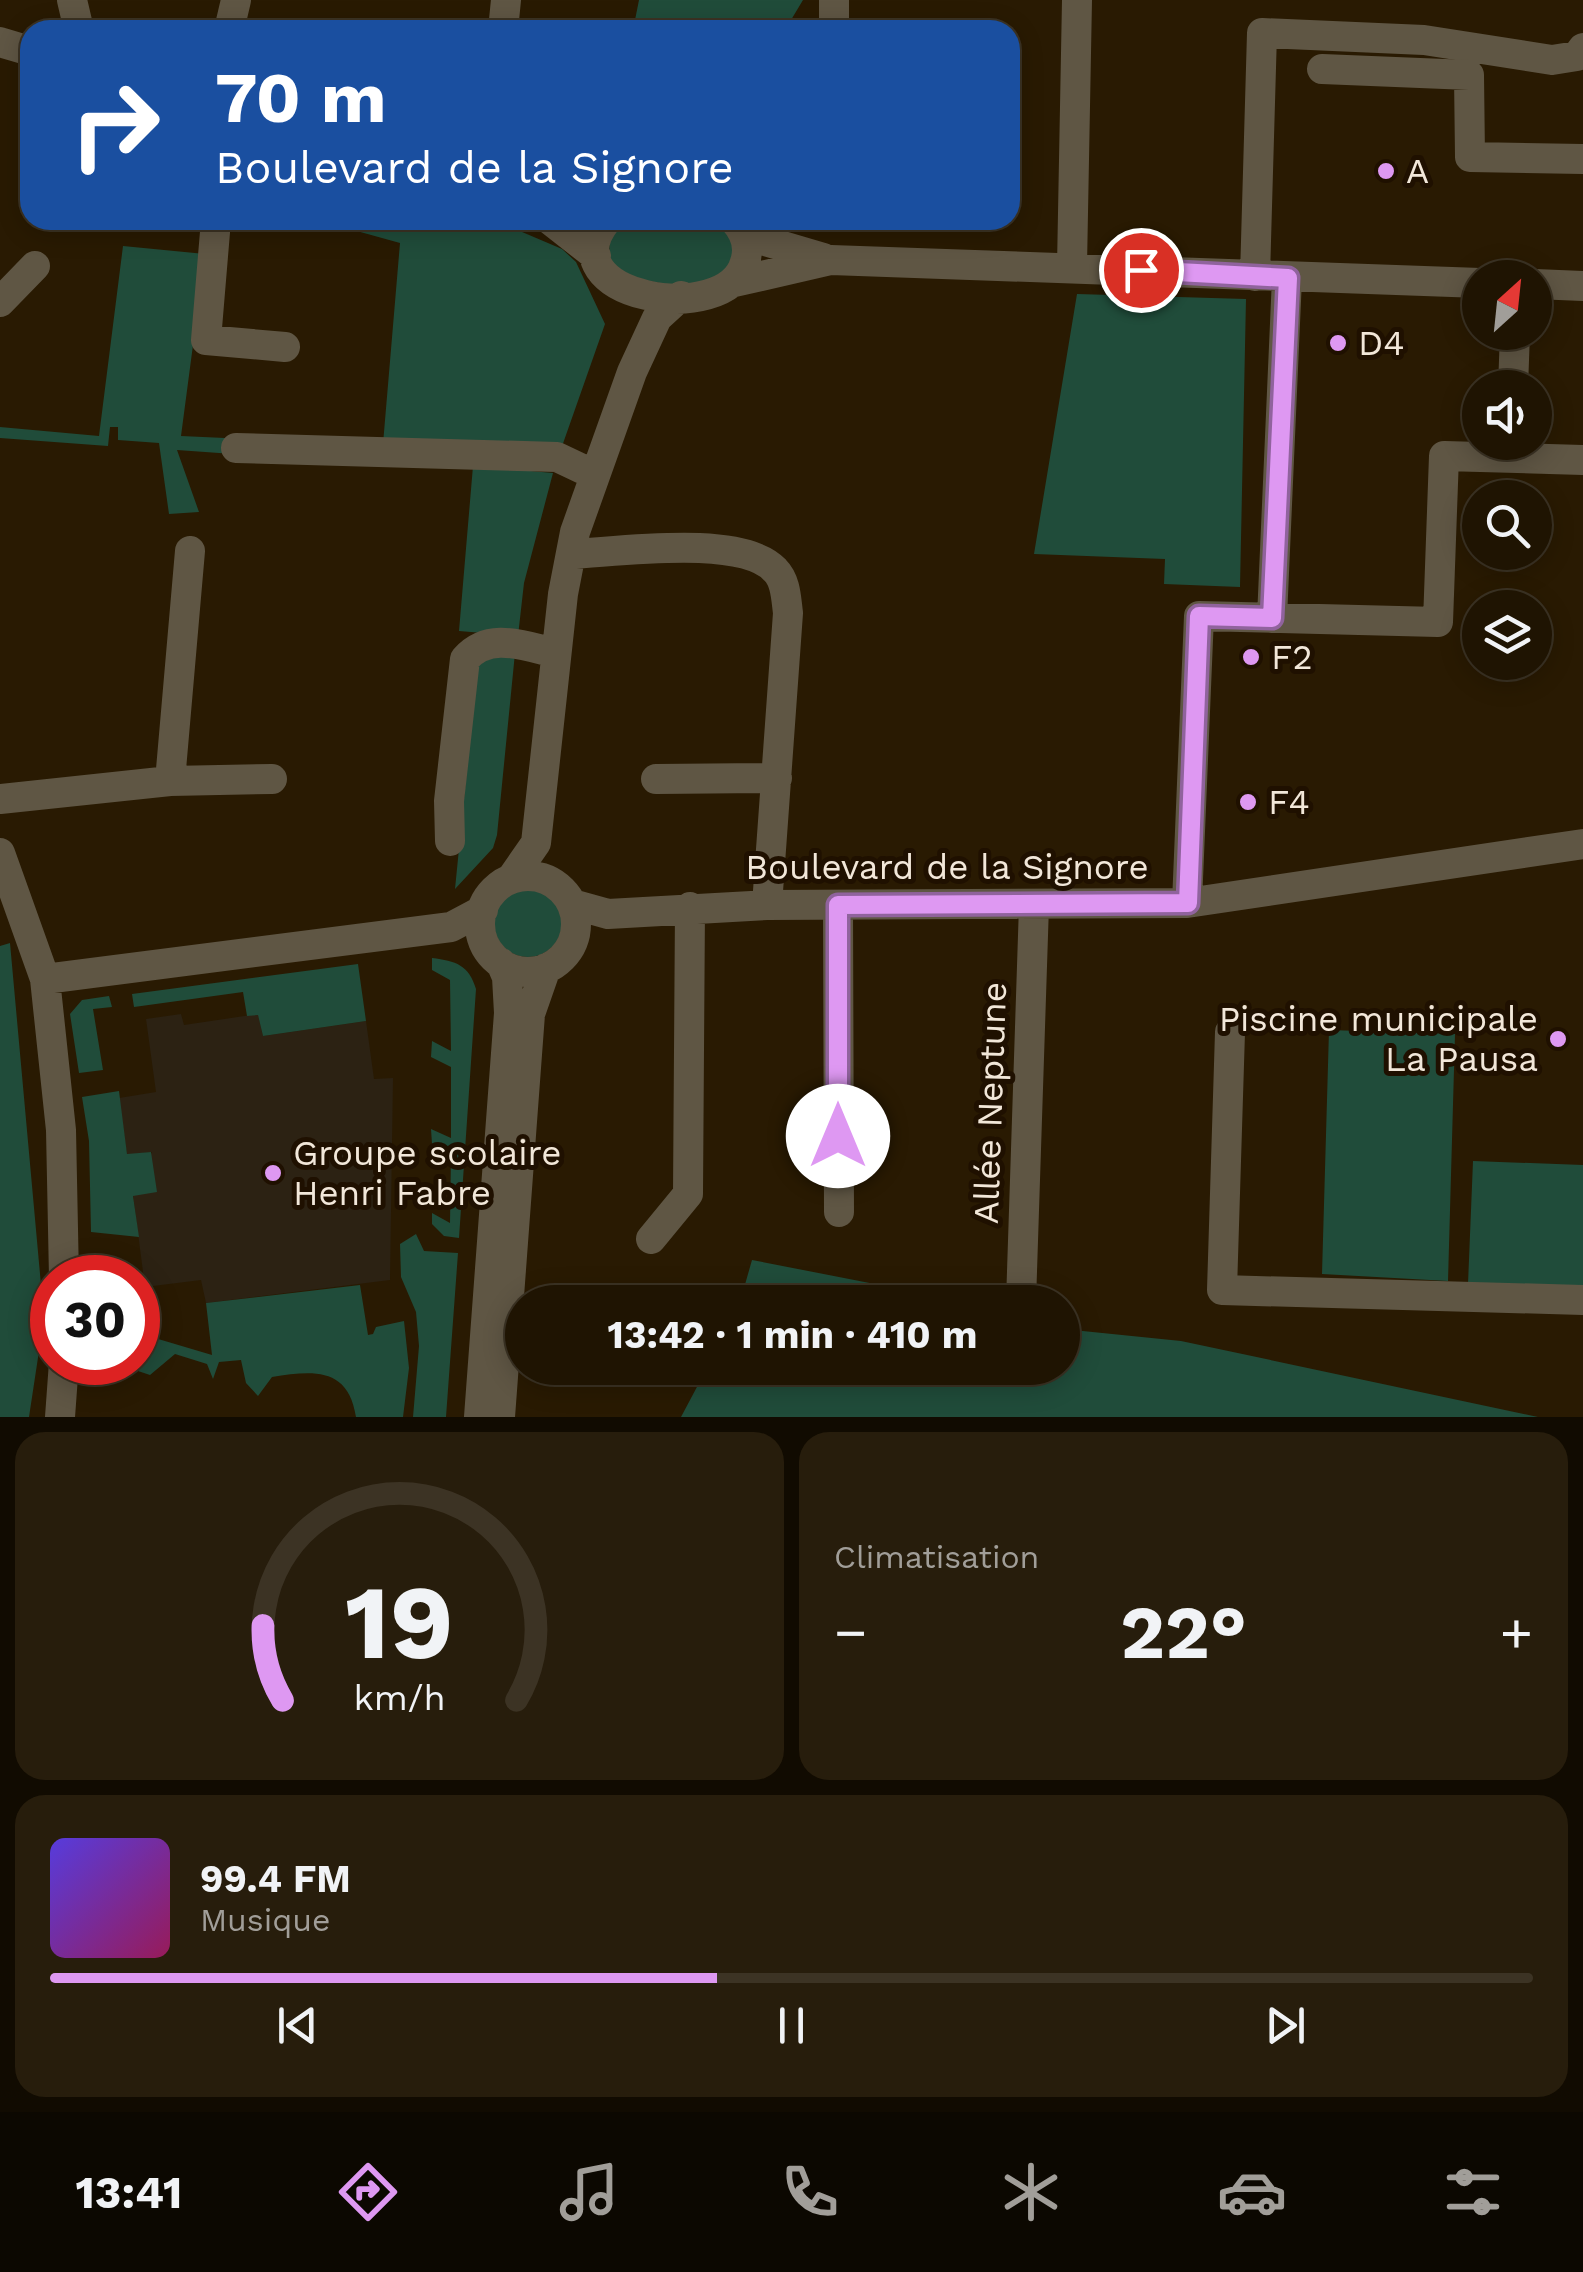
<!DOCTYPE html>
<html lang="fr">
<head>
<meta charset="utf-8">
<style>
  :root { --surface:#1f1402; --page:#271d0c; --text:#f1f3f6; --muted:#a19e99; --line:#3c3324; --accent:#de98f2 }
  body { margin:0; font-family:"Work Sans",sans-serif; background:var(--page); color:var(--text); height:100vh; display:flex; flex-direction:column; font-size:38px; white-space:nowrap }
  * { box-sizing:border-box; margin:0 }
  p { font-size:32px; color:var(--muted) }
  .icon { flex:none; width:55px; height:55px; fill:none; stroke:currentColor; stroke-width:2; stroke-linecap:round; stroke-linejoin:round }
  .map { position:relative; height:1417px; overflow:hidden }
  .drawer { display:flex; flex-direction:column; gap:15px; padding:15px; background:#110b01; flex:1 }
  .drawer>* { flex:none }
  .hud { position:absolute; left:20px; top:20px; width:1000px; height:210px; border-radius:30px; box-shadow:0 5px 25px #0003,0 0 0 2px var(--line); background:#1a4fa0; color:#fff; overflow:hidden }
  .needle { width:65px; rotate:27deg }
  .controls { position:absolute; left:1462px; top:260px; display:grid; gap:20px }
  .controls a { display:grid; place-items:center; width:90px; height:90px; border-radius:50%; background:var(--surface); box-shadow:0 5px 25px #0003,0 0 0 2px var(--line); font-size:50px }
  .speed { position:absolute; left:30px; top:1255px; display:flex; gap:20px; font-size:50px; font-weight:700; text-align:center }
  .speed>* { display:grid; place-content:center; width:130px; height:130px; border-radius:50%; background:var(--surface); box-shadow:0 5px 25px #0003,0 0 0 2px var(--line); line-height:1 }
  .speed .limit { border:15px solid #d22; background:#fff; color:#111 }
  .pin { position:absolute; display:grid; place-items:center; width:85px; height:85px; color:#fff; margin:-42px; border:5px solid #fff; border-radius:50%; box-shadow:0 2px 10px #0007 }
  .me { position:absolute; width:110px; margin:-55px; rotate:0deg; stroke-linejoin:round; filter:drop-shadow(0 0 8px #0008) }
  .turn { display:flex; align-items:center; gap:35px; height:210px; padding:0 30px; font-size:45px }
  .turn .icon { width:130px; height:130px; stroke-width:2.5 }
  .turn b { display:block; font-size:70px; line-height:85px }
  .big { font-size:75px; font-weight:700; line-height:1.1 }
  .drawer .card { flex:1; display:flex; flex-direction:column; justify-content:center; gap:15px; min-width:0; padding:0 35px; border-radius:30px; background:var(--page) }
  .drawer .dial { align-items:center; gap:0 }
  .dial svg { height:260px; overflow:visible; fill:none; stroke:var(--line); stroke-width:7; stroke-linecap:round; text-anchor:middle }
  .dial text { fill:var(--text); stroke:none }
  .song { display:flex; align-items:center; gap:30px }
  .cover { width:120px; height:120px; border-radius:15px; background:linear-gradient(135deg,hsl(250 70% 55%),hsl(330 70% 35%)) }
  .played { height:10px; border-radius:5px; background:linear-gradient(90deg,var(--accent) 45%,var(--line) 45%) }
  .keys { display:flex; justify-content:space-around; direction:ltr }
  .heat { display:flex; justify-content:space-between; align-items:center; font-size:55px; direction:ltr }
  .drawer .tiles { flex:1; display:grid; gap:15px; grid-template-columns:1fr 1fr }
  .card:last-child { grid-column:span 2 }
  .trip { position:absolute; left:505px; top:1285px; width:575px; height:100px; border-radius:50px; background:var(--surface); box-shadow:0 5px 25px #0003,0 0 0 2px var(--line); font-weight:700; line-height:100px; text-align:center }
  .menu { display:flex; height:160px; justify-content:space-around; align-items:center; background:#0c0801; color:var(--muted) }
  .menu .icon { width:70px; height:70px }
  .menu .active { color:var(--accent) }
  .menu b { font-size:45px; color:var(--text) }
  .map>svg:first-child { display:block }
</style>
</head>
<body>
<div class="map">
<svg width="1583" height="1417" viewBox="0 0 1583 1417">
  <rect width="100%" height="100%" fill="#291a02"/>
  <path fill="#2c2213" d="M 181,1014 L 184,1025 L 258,1014 L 263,1036 L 366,1021 L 374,1079 L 393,1078 L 390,1280 L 206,1303 L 201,1280 L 145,1287 L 133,1195 L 152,1152 L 127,1155 L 119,1098 L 156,1092 L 146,1019 Z"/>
  <path fill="#204c3a" d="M 639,0 L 803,0 L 785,30 L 633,30 Z
    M 317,220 L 494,220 L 562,249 L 576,262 L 605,324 L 560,452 L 383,444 L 400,243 Z
    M 618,220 L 721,220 L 728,226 L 738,264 L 704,291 L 610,274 L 609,230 Z
    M 123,246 L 205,254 L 181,436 L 247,439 L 247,455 L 177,450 L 199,512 L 169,514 L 159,443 L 118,440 L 118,427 L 110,427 L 108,446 L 0,438 L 0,427 L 99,436 Z
    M 1077,294 L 1246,299 L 1240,587 L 1164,584 L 1165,559 L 1034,554 Z
    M 473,466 L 553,473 L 524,583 L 518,636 L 459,631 Z
    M 515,653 L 497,835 L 493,848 L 455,889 L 478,657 Z
    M494 923a34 34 0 1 1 68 0a34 34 0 1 1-68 0Z
    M 10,943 L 44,1318 L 29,1417 L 0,1417 L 0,946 Z
    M 432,958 C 456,961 469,965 476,989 L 459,1238 L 444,1236 L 432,1224 L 432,1213 L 450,1223 L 451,1154 L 432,1144 L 431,1129 L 451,1138 L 451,1067 L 431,1057 L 432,1041 L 451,1051 L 450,980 L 432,970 Z
    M 358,964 L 366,1021 L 263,1036 L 258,1015 L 247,1016 L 243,992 L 134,1007 L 132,994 Z
    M 109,996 L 112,1007 L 93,1009 L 103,1070 L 79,1073 L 70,1014 L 82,1000 Z
    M 1329,1030 L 1455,1034 L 1448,1281 L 1322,1274 Z
    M 119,1091 L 127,1154 L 151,1152 L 157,1192 L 133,1196 L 139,1237 L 91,1232 L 89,1141 L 82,1097 Z
    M 1473,1161 L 1583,1165 L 1583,1288 L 1468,1284 Z
    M 416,1234 L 424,1251 L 458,1253 L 446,1417 L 413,1417 L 419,1346 L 416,1312 L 401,1277 L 400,1244 Z
    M 752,1260 L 931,1295 L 930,1302 L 740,1302 Z
    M 360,1285 L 368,1335 L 373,1334 L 376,1327 L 404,1321 L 409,1368 L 403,1417 L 356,1417 C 348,1366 312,1371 272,1377 L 258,1396 L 246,1383 L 241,1360 L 219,1362 L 213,1379 L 207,1364 L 175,1354 L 150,1375 L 138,1371 L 152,1352 L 138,1341 L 138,1333 L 212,1355 L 206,1303 Z
    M 1063,1329 L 1181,1341 L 1538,1417 L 681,1417 L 707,1368 L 1062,1368 Z"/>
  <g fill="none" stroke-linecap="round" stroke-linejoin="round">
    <path stroke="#5f5644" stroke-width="30" d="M 72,0 L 79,30
      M 229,30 L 236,0
      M 503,30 L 506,0
      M 834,30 L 834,0
      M 0,42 L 30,51
      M 1322,69 L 1469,75 L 1470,157 L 1583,159
      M 216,220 L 206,340 L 285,347
      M 550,220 L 596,256
      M 607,220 C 544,297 728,329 745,262 C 750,247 745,232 734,220
      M 740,226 L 762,240 L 823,258
      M 1072,266 L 1077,0
      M 1255,276 L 1262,33 L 1424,40 L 1552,60 L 1577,56 L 1583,48
      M 735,282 L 831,260 L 1480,283
      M 1535,284 L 1583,286
      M 0,302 L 35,266
      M 1513,388 L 1515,332
      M 236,448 L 557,457 L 595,475
      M 571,554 C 618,552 742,534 775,570 C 786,581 786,598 788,613 L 767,905
      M 1272,618 L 1287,278
      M 656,779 L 777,778
      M 170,781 L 272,779
      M 0,799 L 170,781 L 190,551
      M 450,841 L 449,801 L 465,659 C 489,631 524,646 556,653
      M 0,853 L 45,979 L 61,1130 L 64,1278
      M480 924a48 48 0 1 1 96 0a48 48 0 1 1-96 0Z
      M 511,879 L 536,843 L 563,594 L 575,532 L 632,372 L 657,318 L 681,296
      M 1187,903 L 1199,616 L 1438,622 L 1444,456 L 1583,460
      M 572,904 L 608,914 L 767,905 L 1187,903 L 1583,844
      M 838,905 L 839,1212
      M 45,979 L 451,927 L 483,910
      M 1230,1032 L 1222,1290 L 1583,1300
      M 651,1239 L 688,1194 L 690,907
      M 1021,1302 L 1034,905
      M 60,1417 L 64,1362
      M 479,1417 L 509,1013 L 507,977 L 501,963
      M 500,1417 L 530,1014 L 546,968"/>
  </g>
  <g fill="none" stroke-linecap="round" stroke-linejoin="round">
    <g stroke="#90639d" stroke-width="25">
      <path id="route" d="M 838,1136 L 838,905 L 1188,903 L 1199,616 L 1272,618 L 1288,278 L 1141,270"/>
    </g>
    <use href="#route" stroke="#de98f2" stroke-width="18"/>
  </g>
  <g fill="#de98f2" stroke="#1f1000" stroke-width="4">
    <circle cx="1386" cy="171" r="10"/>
    <circle cx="1338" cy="343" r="10"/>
    <circle cx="1251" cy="657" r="10"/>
    <circle cx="1248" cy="802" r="10"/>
    <circle cx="1558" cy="1039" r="10"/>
    <circle cx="273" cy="1173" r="10"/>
  </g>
  <g text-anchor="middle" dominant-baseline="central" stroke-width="10" stroke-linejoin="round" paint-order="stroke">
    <g font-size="35" fill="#f2e7d9" stroke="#1f1000" text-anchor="start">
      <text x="1406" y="171">A</text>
      <text x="1358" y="343">D4</text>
      <text x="1271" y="657">F2</text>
      <text x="1268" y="802">F4</text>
      <text x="1538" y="1019" text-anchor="end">Piscine municipale<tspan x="1538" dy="40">La Pausa</tspan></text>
      <text x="293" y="1153">Groupe scolaire<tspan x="293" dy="40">Henri Fabre</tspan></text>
    </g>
    <g font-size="35" fill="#f2e7d9" stroke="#1f1000">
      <text x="947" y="867">Boulevard de la Signore</text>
      <text transform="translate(990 1103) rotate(-88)">Allée Neptune</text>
    </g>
  </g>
</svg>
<div class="controls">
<a><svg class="needle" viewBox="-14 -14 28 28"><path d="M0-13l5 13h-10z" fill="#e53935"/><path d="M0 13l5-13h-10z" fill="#a19e99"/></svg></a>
<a><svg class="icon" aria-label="sound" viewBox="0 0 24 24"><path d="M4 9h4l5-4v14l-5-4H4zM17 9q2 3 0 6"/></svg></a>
<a><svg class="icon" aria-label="search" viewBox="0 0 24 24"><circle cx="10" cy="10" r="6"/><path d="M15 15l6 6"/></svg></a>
<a><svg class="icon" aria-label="layers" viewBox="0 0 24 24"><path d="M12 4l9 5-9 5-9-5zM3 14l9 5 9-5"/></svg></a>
</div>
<div class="speed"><div class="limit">30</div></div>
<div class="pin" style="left:1141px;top:270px;background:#d93025"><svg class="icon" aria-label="arrive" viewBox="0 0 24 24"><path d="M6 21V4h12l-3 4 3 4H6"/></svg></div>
<svg class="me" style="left:838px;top:1136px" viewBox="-20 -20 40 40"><circle r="19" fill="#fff"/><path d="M0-13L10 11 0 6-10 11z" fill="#de98f2"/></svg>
<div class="trip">13:42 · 1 min · 410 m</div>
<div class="hud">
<div class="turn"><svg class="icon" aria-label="right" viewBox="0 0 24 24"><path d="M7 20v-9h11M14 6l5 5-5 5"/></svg><div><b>70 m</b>Boulevard de la Signore</div></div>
</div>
</div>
<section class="drawer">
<div class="tiles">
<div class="card dial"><svg viewBox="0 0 100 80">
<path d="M14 69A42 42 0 1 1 86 69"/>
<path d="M14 69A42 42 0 0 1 8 46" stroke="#de98f2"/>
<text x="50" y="56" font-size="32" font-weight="700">19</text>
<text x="50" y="72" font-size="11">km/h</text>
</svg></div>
<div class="card"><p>Climatisation</p>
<div class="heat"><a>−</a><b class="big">22°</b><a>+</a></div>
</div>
<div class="card">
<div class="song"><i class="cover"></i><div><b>99.4 FM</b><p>Musique</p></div></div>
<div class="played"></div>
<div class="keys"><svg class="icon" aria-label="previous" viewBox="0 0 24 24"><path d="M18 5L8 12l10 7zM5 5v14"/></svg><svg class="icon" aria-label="pause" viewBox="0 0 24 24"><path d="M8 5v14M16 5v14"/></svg><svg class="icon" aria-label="next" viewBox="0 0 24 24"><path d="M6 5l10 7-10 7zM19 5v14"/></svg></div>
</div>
</div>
</section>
<nav class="menu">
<b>13:41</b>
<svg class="icon active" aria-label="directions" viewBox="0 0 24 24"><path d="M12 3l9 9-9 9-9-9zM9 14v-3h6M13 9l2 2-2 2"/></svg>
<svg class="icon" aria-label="music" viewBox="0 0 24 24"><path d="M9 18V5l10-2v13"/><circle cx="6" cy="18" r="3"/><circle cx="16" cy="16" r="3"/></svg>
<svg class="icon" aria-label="phone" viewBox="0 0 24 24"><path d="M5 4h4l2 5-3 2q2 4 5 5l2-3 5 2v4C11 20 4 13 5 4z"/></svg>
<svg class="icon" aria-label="climate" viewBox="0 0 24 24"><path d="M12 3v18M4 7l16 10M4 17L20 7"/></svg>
<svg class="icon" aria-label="car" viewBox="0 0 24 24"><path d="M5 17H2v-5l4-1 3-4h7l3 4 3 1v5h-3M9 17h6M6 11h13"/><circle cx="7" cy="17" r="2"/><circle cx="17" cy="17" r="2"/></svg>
<svg class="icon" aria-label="filters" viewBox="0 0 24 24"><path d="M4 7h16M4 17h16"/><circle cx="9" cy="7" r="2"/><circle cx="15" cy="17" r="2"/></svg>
</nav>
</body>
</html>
